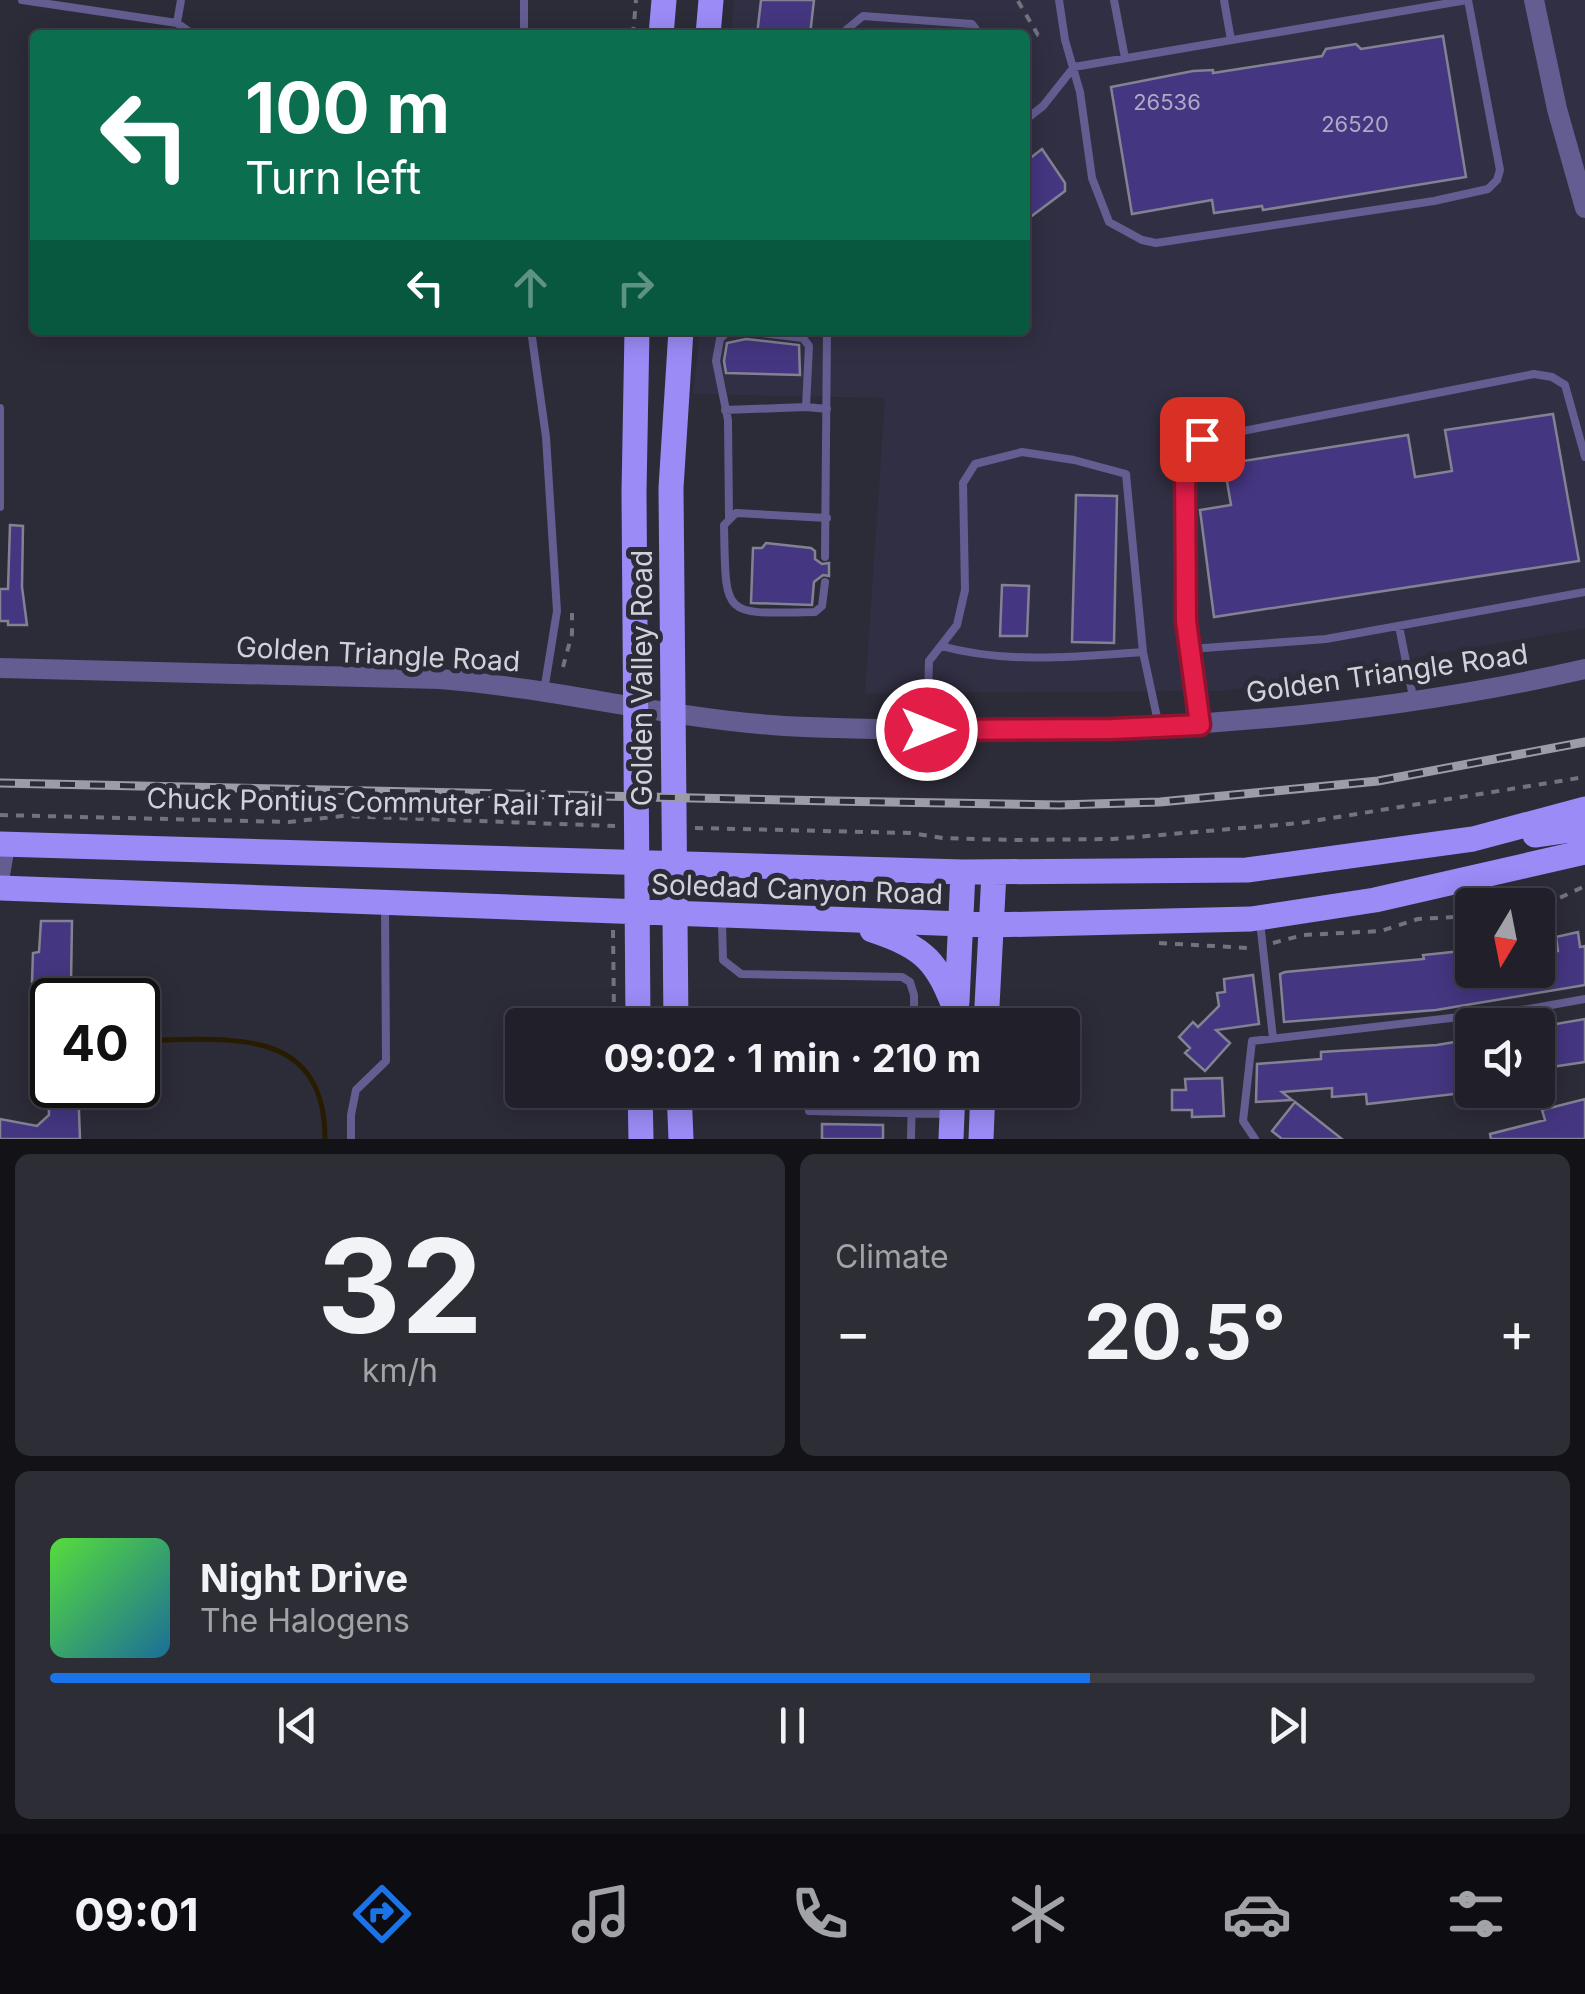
<!DOCTYPE html>
<html lang="en">
<head>
<meta charset="utf-8">
<style>
  :root { --surface:#21202a; --page:#2d2d36; --text:#f1f3f6; --muted:#a2a3a8; --line:#3e3e47; --accent:#1a73e8 }
  body { margin:0; font-family:Inter,sans-serif; background:var(--page); color:var(--text); height:100vh; display:flex; flex-direction:column; font-size:38px; white-space:nowrap }
  * { box-sizing:border-box; margin:0 }
  p { font-size:32px; color:var(--muted) }
  .icon { flex:none; width:55px; height:55px; fill:none; stroke:currentColor; stroke-width:2; stroke-linecap:round; stroke-linejoin:round }
  .map { position:relative; height:1139px; overflow:hidden }
  .drawer { display:flex; flex-direction:column; gap:15px; padding:15px; background:#121217; flex:1 }
  .drawer>* { flex:none }
  .banner { position:absolute; left:30px; top:30px; width:1000px; height:305px; border-radius:10px; box-shadow:0 5px 25px #0003,0 0 0 2px var(--line); background:#0b6e4f; color:#fff; overflow:hidden }
  .needle { width:65px; rotate:190deg }
  .controls { position:absolute; left:1455px; top:888px; display:grid; gap:20px }
  .controls a { display:grid; place-items:center; width:100px; height:100px; border-radius:10px; background:var(--surface); box-shadow:0 5px 25px #0003,0 0 0 2px var(--line); font-size:50px }
  .speed { position:absolute; left:30px; top:978px; display:flex; gap:20px; font-size:50px; font-weight:700; text-align:center }
  .speed>* { display:grid; place-content:center; width:130px; height:130px; border-radius:50%; background:var(--surface); box-shadow:0 5px 25px #0003,0 0 0 2px var(--line); line-height:1 }
  .speed .limit { border:5px solid #111; border-radius:15px; background:#fff; color:#111 }
  .pin { position:absolute; display:grid; place-items:center; width:85px; height:85px; color:#fff; margin:-42px; border-radius:20px; box-shadow:0 5px 15px #0006 }
  .me { position:absolute; width:110px; margin:-55px; rotate:90deg; stroke-linejoin:round; filter:drop-shadow(0 0 8px #0008) }
  .turn { display:flex; align-items:center; gap:35px; height:210px; padding:0 50px; font-size:45px }
  .turn .icon { width:130px; height:130px; stroke-width:2.5 }
  .turn b { display:block; font-size:70px; line-height:85px }
  .lanes { display:flex; align-items:center; height:95px; padding:0 50px; background:#0003; justify-content:center; gap:50px; direction:ltr }
  .lanes .off { opacity:.35 }
  .big { font-size:75px; font-weight:700; line-height:1.1 }
  .drawer .tile { flex:1; display:flex; flex-direction:column; justify-content:center; gap:15px; min-width:0; padding:0 35px; border-radius:15px; background:var(--page) }
  .drawer .dial { align-items:center; gap:0 }
  .dial b { font-size:130px; line-height:1 }
  .song { display:flex; align-items:center; gap:30px }
  .cover { width:120px; height:120px; border-radius:15px; background:linear-gradient(135deg,hsl(110 70% 55%),hsl(200 70% 35%)) }
  .played { height:10px; border-radius:5px; background:linear-gradient(90deg,var(--accent) 70%,var(--line) 70%) }
  .keys { display:flex; justify-content:space-around; direction:ltr }
  .heat { display:flex; justify-content:space-between; align-items:center; font-size:55px; direction:ltr }
  .drawer .tiles { flex:1; display:grid; gap:15px; grid-template-columns:1fr 1fr }
  .tile:last-child { grid-column:span 2 }
  .trip { position:absolute; left:505px; top:1008px; width:575px; height:100px; border-radius:10px; background:var(--surface); box-shadow:0 5px 25px #0003,0 0 0 2px var(--line); font-weight:700; line-height:100px; text-align:center }
  .dock { display:flex; height:160px; justify-content:space-around; align-items:center; background:#0d0d11; color:var(--muted) }
  .dock .icon { width:70px; height:70px }
  .dock .current { color:var(--accent) }
  .dock b { font-size:45px; color:var(--text) }
  .map>svg:first-child { display:block }
</style>
</head>
<body>
<div class="map">
<svg width="1585" height="1139" viewBox="0 0 1585 1139">
  <rect width="100%" height="100%" fill="#2c2b38"/>
  <path fill="#312f43" d="M 734,0 L 1585,0 L 1585,628 L 1224,691 L 865,693 L 885,398 L 693,394 L 700,330 L 1025,330 L 1025,35 L 731,35 Z"/>
  <g fill="none" stroke-linecap="round" stroke-linejoin="round">
    <path stroke="#281c00" stroke-width="5" d="M 50,1038 L 52,1039
      M 138,1040 C 222,1041 325,1021 325,1139"/>
  </g>
  <path fill="#453681" stroke="#838292" stroke-width="2.5" d="M 761,0 L 814,0 L 810,35 L 757,35 Z
    M 1443,36 L 1466,177 L 1263,210 L 1262,206 L 1214,213 L 1212,200 L 1132,214 L 1111,87 L 1193,71 L 1213,70 L 1213,73 L 1322,56 L 1326,49 L 1356,44 L 1361,49 Z
    M 1042,149 L 1065,183 L 1065,191 L 1025,221 L 1025,162 Z
    M 746,339 L 799,345 L 800,375 L 726,373 L 724,361 L 727,343 Z
    M 1553,414 L 1579,561 L 1214,617 L 1200,510 L 1231,505 L 1224,464 L 1408,435 L 1415,477 L 1452,471 L 1445,430 Z
    M 1076,495 L 1117,496 L 1114,643 L 1072,642 Z
    M 10,525 L 23,526 L 22,587 L 27,625 L 8,625 L 8,621 L 0,621 L 0,589 L 8,589 Z
    M 766,543 L 811,548 L 815,551 L 815,559 L 822,564 L 829,563 L 829,576 L 823,575 L 814,582 L 812,605 L 751,603 L 753,548 L 762,548 Z
    M 1002,585 L 1029,586 L 1027,636 L 1000,636 Z
    M 41,921 L 72,921 L 71,983 L 32,982 L 33,953 L 39,952 Z
    M 1578,932 L 1580,947 L 1585,946 L 1585,985 L 1436,1010 L 1284,1022 L 1280,974 L 1285,972 L 1424,959 L 1423,955 L 1472,950 L 1472,970 L 1538,970 L 1538,954 L 1558,951 L 1556,937 Z
    M 1253,975 L 1259,1024 L 1216,1030 L 1230,1043 L 1205,1071 L 1185,1053 L 1190,1048 L 1179,1037 L 1193,1022 L 1198,1027 L 1219,1006 L 1217,993 L 1225,992 L 1224,979 Z
    M 1585,1019 L 1585,1062 L 1538,1069 L 1538,1027 Z
    M 1472,1039 L 1472,1092 L 1367,1104 L 1366,1094 L 1332,1097 L 1332,1088 L 1282,1092 L 1292,1100 L 1256,1102 L 1257,1064 L 1321,1059 L 1321,1052 L 1437,1045 Z
    M 1222,1078 L 1224,1116 L 1192,1117 L 1192,1110 L 1172,1110 L 1172,1090 L 1186,1090 L 1185,1079 Z
    M 48,1085 L 78,1085 L 80,1139 L 0,1139 L 0,1119 L 37,1126 L 49,1115 Z
    M 1585,1099 L 1585,1139 L 1491,1139 L 1490,1134 L 1545,1120 L 1542,1110 Z
    M 1295,1102 L 1342,1139 L 1282,1139 L 1272,1131 Z
    M 822,1124 L 883,1125 L 883,1139 L 822,1139 Z"/>
  <g fill="none" stroke-linecap="round" stroke-linejoin="round">
    <path stroke="#73737e" stroke-width="4" stroke-dasharray="8 8" stroke-linecap="butt" d="M 1018,1 L 1038,35 L 1043,36
      M 633,35 L 636,0
      M 563,667 L 572,634 L 572,613
      M 0,815 L 289,822 L 342,816 L 615,826
      M 695,828 L 911,833 L 943,838 L 1012,840 L 1113,839 L 1301,823 L 1585,777
      M 1513,905 L 1555,900 L 1585,886
      M 613,930 L 614,1015
      M 1159,943 L 1249,948
      M 1273,943 L 1303,935 L 1381,931 L 1418,919 L 1472,916"/>
    <path stroke="#635d91" stroke-width="8" d="M 22,0 L 177,23 L 181,0
      M 1059,0 L 1065,40 L 1080,92 L 1092,178 L 1109,222 L 1142,240 L 1156,243 L 1434,201 L 1488,189 L 1497,180 L 1500,170 L 1468,0
      M 1114,0 L 1125,58
      M 1224,0 L 1231,40
      M 177,23 L 194,35
      M 524,35 L 524,0
      M 845,35 L 846,30 L 863,16 L 972,24 L 980,35
      M 1025,120 L 1043,106 L 1074,67 L 1467,0
      M 531,330 L 546,437 L 557,611 L 544,691
      M 0,408 L 0,507
      M 725,410 L 806,407
      M 729,517 L 728,420 L 716,361 L 720,339 L 726,333 L 746,331 L 803,338 L 809,346 L 806,407 L 827,409
      M 825,557 L 827,330
      M 825,582 L 822,606 L 815,612 C 721,614 726,618 724,525 L 736,513 L 827,518
      M 1399,626 L 1413,697
      M 941,646 C 1006,664 1076,657 1143,652
      M 1190,649 L 1326,639 L 1585,592
      M 1199,720 L 1186,621 L 1185,467 L 1189,454 L 1202,439 L 1534,374 L 1552,377 L 1565,385 L 1585,457
      M 927,729 L 929,661 L 957,625 L 965,590 L 963,483 L 975,464 L 1022,452 L 1074,460 L 1126,474 L 1143,652 L 1158,722
      M 722,922 L 723,960 L 741,974 L 902,977 L 910,982 L 914,995 L 914,1025
      M 1260,922 L 1273,1038
      M 809,1111 L 947,1114
      M 351,1139 L 351,1115 L 356,1090 L 386,1061 L 385,907
      M 911,1139 L 912,1090
      M 1255,1139 L 1243,1121 L 1252,1041 L 1529,1009 L 1585,999"/>
    <path stroke="#635d91" stroke-width="15" d="M 0,889 L 8,844"/>
    <path stroke="#635d91" stroke-width="20" d="M 1534,0 L 1557,109 L 1585,208
      M 0,668 L 440,679 C 551,688 660,716 771,725 C 839,730 907,729 975,730 C 1181,731 1384,715 1585,669"/>
    <path stroke="#9a8bf6" stroke-width="25" d="M 661,35 L 664,0
      M 708,35 L 711,0
      M 637,330 L 634,492 L 638,1025
      M 1535,835 L 1585,828
      M 0,844 L 963,872 L 1247,870 L 1473,839 L 1585,809
      M 0,888 L 990,925 L 1251,919 L 1375,900 L 1585,852
      M 872,930 C 926,948 937,961 957,1014
      M 957,1002 L 963,872
      M 676,1025 L 671,488 L 681,330
      M 986,1025 L 994,873
      M 640,1090 L 641,1139
      M 679,1090 L 681,1139
      M 951,1139 L 953,1090
      M 981,1139 L 983,1090"/>
    <g stroke="#9c9ca6" stroke-width="9">
      <path id="rail" d="M 0,783 L 831,801 L 1059,805 L 1160,802 L 1378,781 L 1585,742"/>
    </g>
    <use href="#rail" stroke="#2c2b38" stroke-width="5" stroke-dasharray="15" stroke-linecap="butt"/>
  </g>
  <g fill="none" stroke-linecap="round" stroke-linejoin="round">
    <g stroke="#92132f" stroke-width="25">
      <path id="route" d="M 927,730 L 1112,729 L 1200,725 L 1186,621 L 1185,466 L 1189,454 L 1202,439"/>
    </g>
    <use href="#route" stroke="#e11d48" stroke-width="18"/>
  </g>
  <g text-anchor="middle" dominant-baseline="central" stroke-width="10" stroke-linejoin="round" paint-order="stroke">
    <g font-size="22" fill="#aeaac4">
      <text x="1167" y="102">26536</text>
      <text x="1355" y="124">26520</text>
    </g>
    <g font-size="28" fill="#d1d1da" stroke="#2c2b38">
      <text transform="translate(378 654) rotate(3)">Golden Triangle Road</text>
      <text transform="translate(1387 673) rotate(-8)">Golden Triangle Road</text>
      <text transform="translate(642 678) rotate(-90)">Golden Valley Road</text>
      <text transform="translate(375 802) rotate(1)">Chuck Pontius Commuter Rail Trail</text>
      <text transform="translate(797 889) rotate(2)">Soledad Canyon Road</text>
    </g>
  </g>
</svg>
<div class="controls">
<a><svg class="needle" viewBox="-14 -14 28 28"><path d="M0-13l5 13h-10z" fill="#e53935"/><path d="M0 13l5-13h-10z" fill="#a2a3a8"/></svg></a>
<a><svg class="icon" aria-label="sound" viewBox="0 0 24 24"><path d="M4 9h4l5-4v14l-5-4H4zM17 9q2 3 0 6"/></svg></a>
</div>
<div class="speed"><div class="limit">40</div></div>
<div class="pin" style="left:1202px;top:439px;background:#d93025"><svg class="icon" aria-label="arrive" viewBox="0 0 24 24"><path d="M6 21V4h12l-3 4 3 4H6"/></svg></div>
<svg class="me" style="left:927px;top:730px" viewBox="-20 -20 40 40"><circle r="17" fill="#e11d48" stroke="#fff" stroke-width="3"/><path d="M0-11L8 9 0 5-8 9z" fill="#fff"/></svg>
<div class="trip">09:02 · 1 min · 210 m</div>
<div class="banner">
<div class="turn"><svg class="icon" aria-label="left" viewBox="0 0 24 24"><path d="M17 20v-9H6M10 6l-5 5 5 5"/></svg><div><b>100 m</b>Turn left</div></div>
<div class="lanes"><svg class="icon" aria-label="left" viewBox="0 0 24 24"><path d="M17 20v-9H6M10 6l-5 5 5 5"/></svg><svg class="icon off" aria-label="ahead" viewBox="0 0 24 24"><path d="M12 20V5M6 11l6-6 6 6"/></svg><svg class="icon off" aria-label="right" viewBox="0 0 24 24"><path d="M7 20v-9h11M14 6l5 5-5 5"/></svg></div>
</div>
</div>
<section class="drawer">
<div class="tiles">
<div class="tile dial"><b>32</b><p>km/h</p></div>
<div class="tile"><p>Climate</p>
<div class="heat"><a>−</a><b class="big">20.5°</b><a>+</a></div>
</div>
<div class="tile">
<div class="song"><i class="cover"></i><div><b>Night Drive</b><p>The Halogens</p></div></div>
<div class="played"></div>
<div class="keys"><svg class="icon" aria-label="previous" viewBox="0 0 24 24"><path d="M18 5L8 12l10 7zM5 5v14"/></svg><svg class="icon" aria-label="pause" viewBox="0 0 24 24"><path d="M8 5v14M16 5v14"/></svg><svg class="icon" aria-label="next" viewBox="0 0 24 24"><path d="M6 5l10 7-10 7zM19 5v14"/></svg></div>
</div>
</div>
</section>
<nav class="dock">
<b>09:01</b>
<svg class="icon current" aria-label="directions" viewBox="0 0 24 24"><path d="M12 3l9 9-9 9-9-9zM9 14v-3h6M13 9l2 2-2 2"/></svg>
<svg class="icon" aria-label="music" viewBox="0 0 24 24"><path d="M9 18V5l10-2v13"/><circle cx="6" cy="18" r="3"/><circle cx="16" cy="16" r="3"/></svg>
<svg class="icon" aria-label="phone" viewBox="0 0 24 24"><path d="M5 4h4l2 5-3 2q2 4 5 5l2-3 5 2v4C11 20 4 13 5 4z"/></svg>
<svg class="icon" aria-label="climate" viewBox="0 0 24 24"><path d="M12 3v18M4 7l16 10M4 17L20 7"/></svg>
<svg class="icon" aria-label="car" viewBox="0 0 24 24"><path d="M5 17H2v-5l4-1 3-4h7l3 4 3 1v5h-3M9 17h6M6 11h13"/><circle cx="7" cy="17" r="2"/><circle cx="17" cy="17" r="2"/></svg>
<svg class="icon" aria-label="filters" viewBox="0 0 24 24"><path d="M4 7h16M4 17h16"/><circle cx="9" cy="7" r="2"/><circle cx="15" cy="17" r="2"/></svg>
</nav>
</body>
</html>
